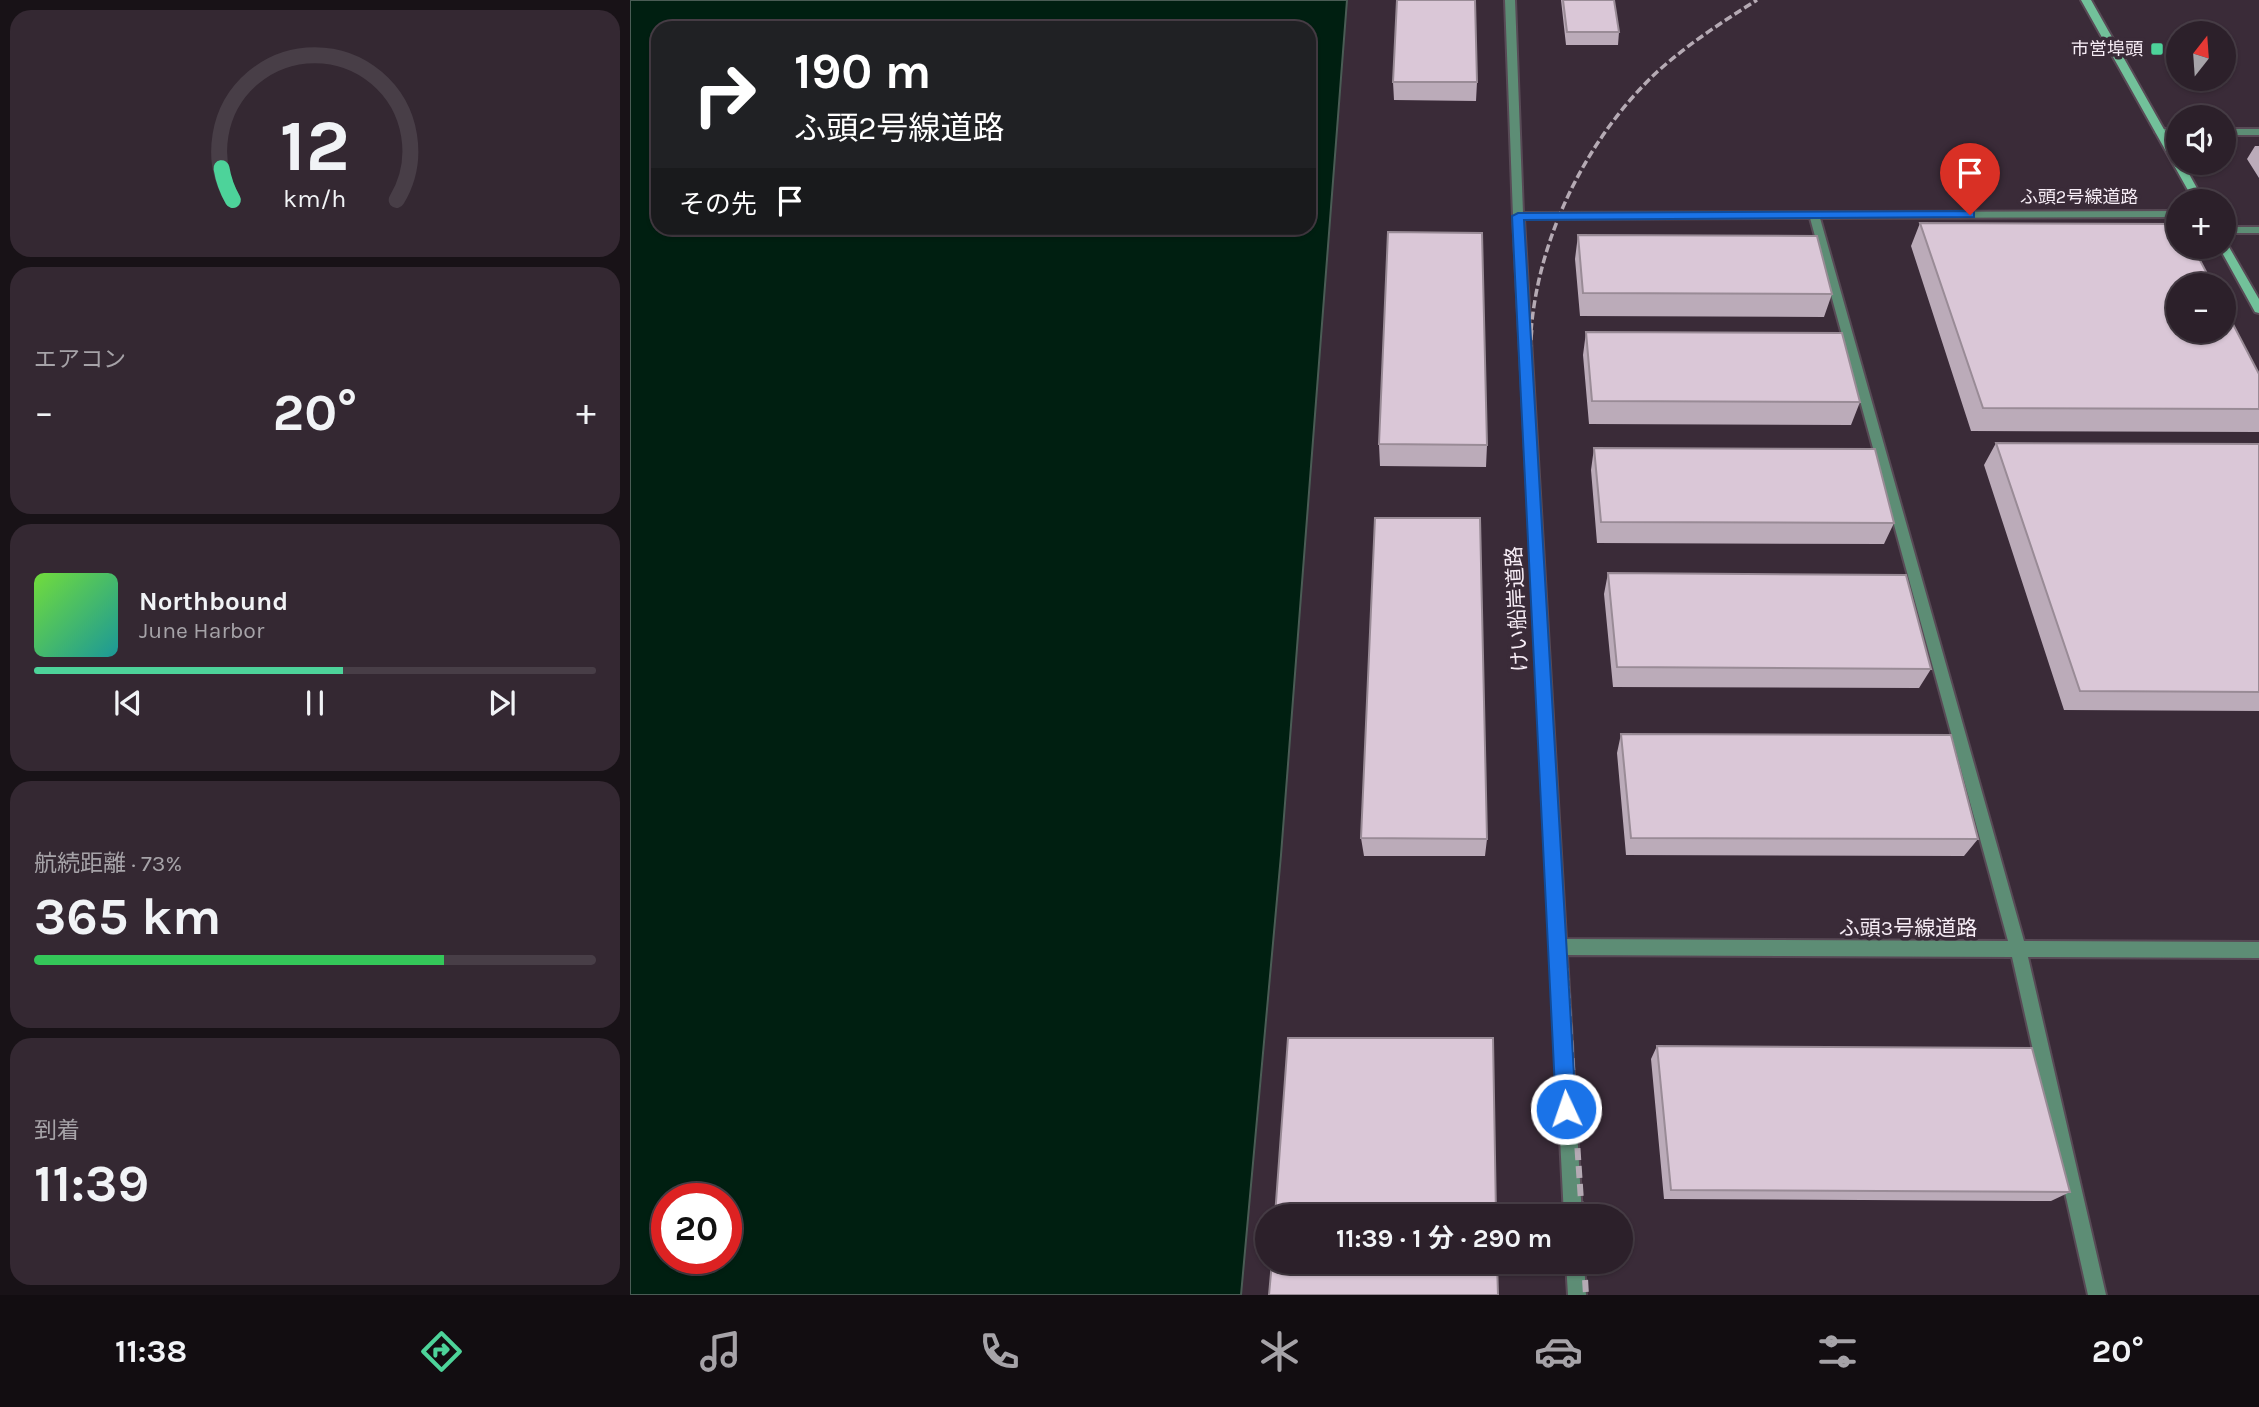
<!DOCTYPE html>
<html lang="ja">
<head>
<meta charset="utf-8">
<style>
  :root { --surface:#2c202a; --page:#342832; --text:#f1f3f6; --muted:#a6a3a8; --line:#483e47; --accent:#4dd39a }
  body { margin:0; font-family:Karla,"Noto Sans JP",sans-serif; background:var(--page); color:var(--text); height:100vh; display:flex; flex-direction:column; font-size:26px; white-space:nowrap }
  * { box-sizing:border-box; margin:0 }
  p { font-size:23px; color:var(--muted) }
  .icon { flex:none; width:38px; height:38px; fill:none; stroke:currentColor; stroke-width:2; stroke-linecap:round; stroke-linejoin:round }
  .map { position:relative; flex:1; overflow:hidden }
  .sheet { display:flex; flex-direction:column; gap:10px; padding:10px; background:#181217; width:630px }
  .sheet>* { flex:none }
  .guide { position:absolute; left:21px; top:21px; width:665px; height:214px; border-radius:21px; box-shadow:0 2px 5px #0004,0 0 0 2px var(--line); background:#202124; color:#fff; overflow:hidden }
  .needle { width:46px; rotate:17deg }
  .fabs { position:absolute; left:1536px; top:21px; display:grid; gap:14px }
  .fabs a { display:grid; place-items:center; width:70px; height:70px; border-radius:50%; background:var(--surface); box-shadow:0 2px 5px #0004,0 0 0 2px var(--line); font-size:35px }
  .speed { position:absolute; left:21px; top:1183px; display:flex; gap:14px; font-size:35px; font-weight:700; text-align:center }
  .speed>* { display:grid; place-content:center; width:91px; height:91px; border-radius:50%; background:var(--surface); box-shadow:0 2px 5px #0004,0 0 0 2px var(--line); line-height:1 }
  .speed .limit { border:10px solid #d22; background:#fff; color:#111 }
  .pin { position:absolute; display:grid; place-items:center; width:60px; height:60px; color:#fff; margin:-72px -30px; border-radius:50% 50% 50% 0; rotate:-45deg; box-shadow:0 0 7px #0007 }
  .pin .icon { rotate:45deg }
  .me { position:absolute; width:77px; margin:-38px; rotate:357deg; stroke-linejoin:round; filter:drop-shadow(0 0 5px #0008) }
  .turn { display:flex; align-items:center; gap:24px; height:147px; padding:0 28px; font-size:32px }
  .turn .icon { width:91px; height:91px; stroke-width:2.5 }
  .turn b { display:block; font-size:49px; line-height:60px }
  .then { display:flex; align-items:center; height:66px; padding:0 28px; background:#0003; gap:14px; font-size:26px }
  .big { font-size:52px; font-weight:700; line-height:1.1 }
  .sheet .card { flex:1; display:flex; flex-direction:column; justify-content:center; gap:10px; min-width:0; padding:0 24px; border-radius:21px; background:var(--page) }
  .sheet .dial { align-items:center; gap:0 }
  .dial svg { height:182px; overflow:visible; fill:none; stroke:var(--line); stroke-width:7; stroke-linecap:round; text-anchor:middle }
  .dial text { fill:var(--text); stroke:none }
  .song { display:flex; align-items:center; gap:21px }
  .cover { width:84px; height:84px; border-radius:10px; background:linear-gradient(135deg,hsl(100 70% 55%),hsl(180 70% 35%)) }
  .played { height:7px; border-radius:4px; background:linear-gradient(90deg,var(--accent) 55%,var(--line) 55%) }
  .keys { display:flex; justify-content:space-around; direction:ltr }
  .heat { display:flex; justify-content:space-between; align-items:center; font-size:38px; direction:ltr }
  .charge { height:10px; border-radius:5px; background:linear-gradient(90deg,#34c759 73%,var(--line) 0) }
  .trip { position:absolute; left:625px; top:1204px; width:378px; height:70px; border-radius:35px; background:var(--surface); box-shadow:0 2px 5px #0004,0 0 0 2px var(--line); font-weight:700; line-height:70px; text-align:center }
  .menu { display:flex; height:112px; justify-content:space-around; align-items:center; background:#120d11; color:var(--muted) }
  .menu .icon { width:49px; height:49px }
  .menu .active { color:var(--accent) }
  .menu b { font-size:32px; color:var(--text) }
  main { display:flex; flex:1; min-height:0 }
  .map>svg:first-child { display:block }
</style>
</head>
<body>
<main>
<section class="sheet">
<div class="card dial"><svg viewBox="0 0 100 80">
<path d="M14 69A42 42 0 1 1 86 69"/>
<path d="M14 69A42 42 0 0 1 9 55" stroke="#4dd39a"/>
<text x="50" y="56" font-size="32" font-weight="700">12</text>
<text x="50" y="72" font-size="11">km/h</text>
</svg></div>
<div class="card"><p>エアコン</p>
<div class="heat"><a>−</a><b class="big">20°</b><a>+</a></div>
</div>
<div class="card">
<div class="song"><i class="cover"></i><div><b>Northbound</b><p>June Harbor</p></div></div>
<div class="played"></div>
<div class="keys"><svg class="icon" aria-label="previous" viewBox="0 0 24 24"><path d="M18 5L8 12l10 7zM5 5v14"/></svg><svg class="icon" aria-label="pause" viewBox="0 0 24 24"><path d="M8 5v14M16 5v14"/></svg><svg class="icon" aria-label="next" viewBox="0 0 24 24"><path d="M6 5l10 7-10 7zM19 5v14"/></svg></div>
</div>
<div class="card"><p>航続距離 · 73%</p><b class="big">365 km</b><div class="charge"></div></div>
<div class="card"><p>到着</p><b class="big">11:39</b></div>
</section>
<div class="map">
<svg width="1629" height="1295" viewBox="0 0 1629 1295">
  <rect width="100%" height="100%" fill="#3a2b38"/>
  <path fill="#001f11" stroke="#4a5c55" stroke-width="2" fill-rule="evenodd" d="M 0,0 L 717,0 L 651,855 L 611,1295 L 0,1295 ZM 28,28 L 679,28 L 679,228 L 28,228 ZM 37,1199 L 96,1199 L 96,1258 L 37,1258 Z"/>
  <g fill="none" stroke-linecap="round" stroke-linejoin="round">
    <g stroke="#584a56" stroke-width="4">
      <path id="lane" d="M 875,0 L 885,0 L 893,213 L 1549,211 L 1549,217 L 1190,218 L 1394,941 L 1629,942 L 1629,958 L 1398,957 L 1476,1295 L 1458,1295 L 1382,957 L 937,955 L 952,1216 L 934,1216 L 883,216 ZM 1180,218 L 1378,941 L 936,939 L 894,219 Z
        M 1549,129 L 1549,135 L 1530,135 L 1525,132 L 1530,129 Z
        M 1594,129 L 1629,129 L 1629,135 L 1594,135 Z
        M 1594,227 L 1629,227 L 1629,233 L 1594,233 Z
        M 936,1262 L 954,1262 L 956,1295 L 938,1295 Z"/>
    </g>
    <g stroke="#584a56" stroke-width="4">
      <path id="secondary" d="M 1451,0 L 1461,0 L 1549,156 L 1549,163 L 1553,163 L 1574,201 L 1564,201 Z
        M 1594,244 L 1599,247 L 1629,299 L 1629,313 L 1625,312 L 1589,247 L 1594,247 Z"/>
    </g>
    <use href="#lane" fill="#5d8d75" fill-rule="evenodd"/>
    <use href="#secondary" fill="#72c19a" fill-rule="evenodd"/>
    <path stroke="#b5aab4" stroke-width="3.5" stroke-dasharray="8 3.5" stroke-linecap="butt" d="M 901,331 C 909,235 957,138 1027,72 C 1058,44 1092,22 1127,0"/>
    <path stroke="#b5aab4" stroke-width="5" stroke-dasharray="10 5" stroke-linecap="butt" d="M 901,330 L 896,388 L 921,754"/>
    <path stroke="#b5aab4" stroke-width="6" stroke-dasharray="12 6" stroke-linecap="butt" d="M 921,753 L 952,1216
      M 954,1262 L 956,1295"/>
  </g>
  <path fill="#bbabb9" d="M 931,0 L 984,0 L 989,32 L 988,45 L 936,45 Z
    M 763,82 L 847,82 L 846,101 L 764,100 Z
    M 1625,146 L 1629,146 L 1629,178 L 1617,159 Z
    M 1290,223 L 1629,374 L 1629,432 L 1341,431 L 1281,246 Z
    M 948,235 L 1202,294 L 1194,317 L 950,316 L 945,259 Z
    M 956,332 L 1230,402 L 1221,425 L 959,424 L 953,355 Z
    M 1366,443 L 1629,444 L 1629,711 L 1434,710 L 1354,465 Z
    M 749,444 L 857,445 L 856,467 L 750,466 Z
    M 964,448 L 1264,523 L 1254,544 L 967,543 L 961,470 Z
    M 978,573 L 1301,669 L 1289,688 L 983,687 L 974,594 Z
    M 991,734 L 1348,839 L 1334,856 L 996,855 L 987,753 Z
    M 731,838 L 857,839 L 855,856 L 734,856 Z
    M 1027,1046 L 1440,1192 L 1421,1201 L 1034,1199 L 1021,1059 Z"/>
  <path fill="#dac7d7" stroke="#998b96" stroke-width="2" d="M 767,0 L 845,0 L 847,82 L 763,82 Z
    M 933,0 L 984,0 L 989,32 L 937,32 Z
    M 1290,223 L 1549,224 L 1549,247 L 1563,247 L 1583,285 L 1549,285 L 1549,331 L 1594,331 L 1594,307 L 1629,374 L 1629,409 L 1353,408 Z
    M 758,232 L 852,233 L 857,445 L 749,444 Z
    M 948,235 L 1187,236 L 1202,294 L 953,293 Z
    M 956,332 L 1212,333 L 1230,402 L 962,401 Z
    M 1366,443 L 1629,444 L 1629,692 L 1450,691 Z
    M 964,448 L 1245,449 L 1264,523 L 971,522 Z
    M 745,518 L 850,518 L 857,839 L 731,838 Z
    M 978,573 L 1276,575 L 1301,669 L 987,667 Z
    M 991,734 L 1321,735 L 1348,839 L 1001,838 Z
    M 658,1038 L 863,1038 L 866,1216 L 645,1216 Z
    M 1027,1046 L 1402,1048 L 1440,1192 L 1041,1190 Z
    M 642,1262 L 867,1262 L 868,1295 L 639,1295 Z"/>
  <path fill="#1a73e8" stroke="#114b97" stroke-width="2" d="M 1340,211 L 1344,212 L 1344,217 L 894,220 L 946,1109 L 943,1116 L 936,1119 L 929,1116 L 926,1109 L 882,216 L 888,213 Z"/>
  <rect fill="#4dd39a" stroke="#3a2b38" stroke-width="2.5" x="1520" y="42" width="14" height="14" rx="3.5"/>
  <g text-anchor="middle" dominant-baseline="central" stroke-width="7" stroke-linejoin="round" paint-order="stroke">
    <g font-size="18" fill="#f6ecf5" stroke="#3a2b38" text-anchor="end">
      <text x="1513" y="49">市営埠頭</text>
    </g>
    <g font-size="18" fill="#f6ecf5" stroke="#3a2b38">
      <text x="1449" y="197">ふ頭2号線道路</text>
    </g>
    <g font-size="21" fill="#f6ecf5" stroke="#3a2b38">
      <text transform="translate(887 609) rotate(-93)">けい船岸道路</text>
      <text x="1278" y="928">ふ頭3号線道路</text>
    </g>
  </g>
</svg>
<div class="fabs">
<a><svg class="needle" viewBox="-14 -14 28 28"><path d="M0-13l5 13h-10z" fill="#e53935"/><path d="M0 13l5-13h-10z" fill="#a6a3a8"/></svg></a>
<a><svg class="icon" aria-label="sound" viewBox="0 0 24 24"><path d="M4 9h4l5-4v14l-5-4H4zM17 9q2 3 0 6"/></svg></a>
<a>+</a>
<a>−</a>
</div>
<div class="speed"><div class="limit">20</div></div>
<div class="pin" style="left:1340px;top:215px;background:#d93025"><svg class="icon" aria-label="arrive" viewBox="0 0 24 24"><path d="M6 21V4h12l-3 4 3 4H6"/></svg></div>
<svg class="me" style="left:936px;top:1109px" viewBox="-20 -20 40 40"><circle r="17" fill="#1a73e8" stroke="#fff" stroke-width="3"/><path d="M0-11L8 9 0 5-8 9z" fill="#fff"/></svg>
<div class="trip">11:39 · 1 分 · 290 m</div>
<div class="guide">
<div class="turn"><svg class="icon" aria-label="right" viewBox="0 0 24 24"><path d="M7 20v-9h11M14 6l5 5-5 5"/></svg><div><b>190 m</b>ふ頭2号線道路</div></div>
<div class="then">その先<svg class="icon" aria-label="arrive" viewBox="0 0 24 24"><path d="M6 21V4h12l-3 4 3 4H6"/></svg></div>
</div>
</div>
</main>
<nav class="menu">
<b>11:38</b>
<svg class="icon active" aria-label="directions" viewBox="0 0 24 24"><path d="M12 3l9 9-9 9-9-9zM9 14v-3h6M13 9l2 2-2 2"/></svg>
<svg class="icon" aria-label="music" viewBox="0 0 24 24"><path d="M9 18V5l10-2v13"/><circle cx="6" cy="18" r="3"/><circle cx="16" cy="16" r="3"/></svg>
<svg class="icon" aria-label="phone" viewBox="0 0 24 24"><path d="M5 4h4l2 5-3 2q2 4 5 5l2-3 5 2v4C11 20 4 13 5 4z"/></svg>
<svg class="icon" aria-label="climate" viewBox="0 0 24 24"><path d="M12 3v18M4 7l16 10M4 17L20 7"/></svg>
<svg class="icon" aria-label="car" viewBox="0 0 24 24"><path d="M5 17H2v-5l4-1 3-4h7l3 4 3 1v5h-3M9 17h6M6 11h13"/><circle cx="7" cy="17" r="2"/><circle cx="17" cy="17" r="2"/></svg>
<svg class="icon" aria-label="filters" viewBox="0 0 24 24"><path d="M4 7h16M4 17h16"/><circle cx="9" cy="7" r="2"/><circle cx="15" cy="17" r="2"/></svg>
<b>20°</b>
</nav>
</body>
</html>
